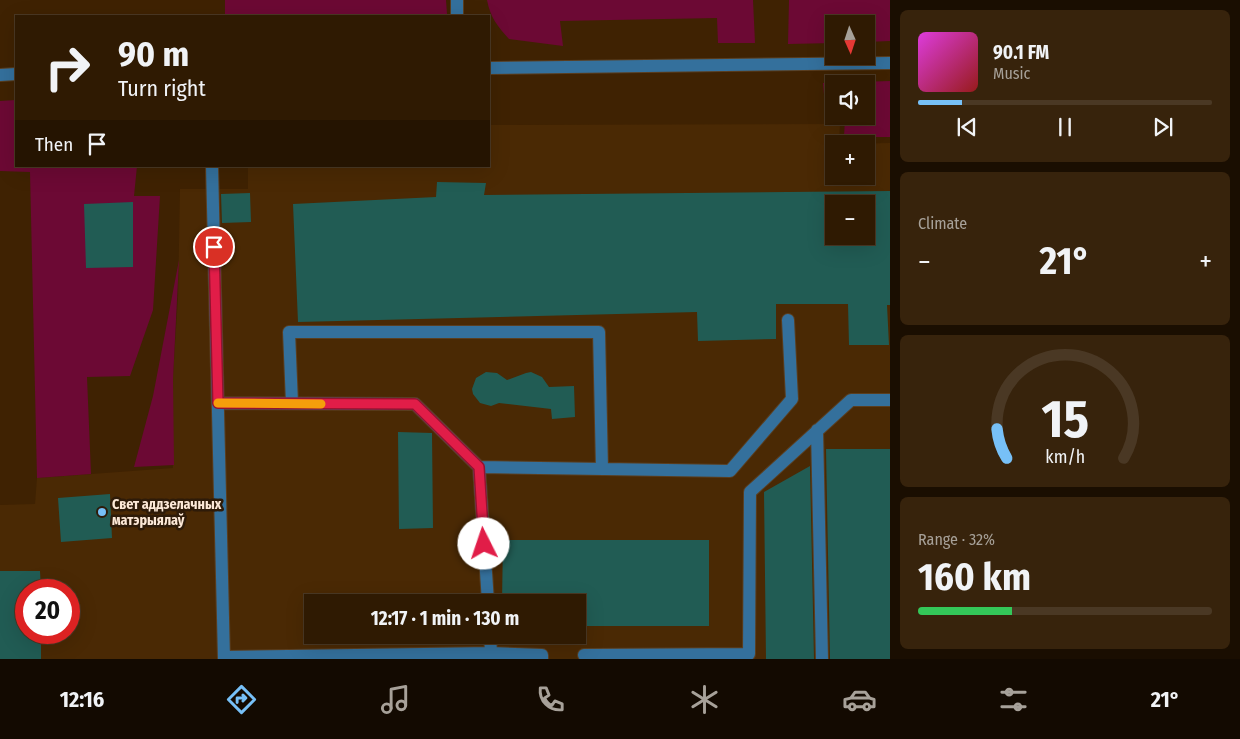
<!DOCTYPE html>
<html lang="en">
<head>
<meta charset="utf-8">
<style>
  :root { --surface:#2f1a02; --page:#37230c; --text:#f1f3f6; --muted:#a7a199; --line:#4a3824; --accent:#77c0f7 }
  body { margin:0; font-family:"Fira Sans Condensed",sans-serif; background:var(--page); color:var(--text); height:100vh; display:flex; flex-direction:column; font-size:19px; white-space:nowrap }
  * { box-sizing:border-box; margin:0 }
  p { font-size:16px; color:var(--muted) }
  .icon { flex:none; width:28px; height:28px; fill:none; stroke:currentColor; stroke-width:2; stroke-linecap:round; stroke-linejoin:round }
  .map { position:relative; flex:1; overflow:hidden }
  .sheet { display:flex; flex-direction:column; gap:10px; padding:10px; background:#1a0e01; width:350px }
  .sheet>* { flex:none }
  .top-card { position:absolute; left:15px; top:15px; width:475px; height:152px; border-radius:0px; box-shadow:0 5px 20px #0002,0 0 0 1px var(--line); background:#2f1a02; color:var(--text); overflow:hidden }
  .needle { width:32px; rotate:177deg }
  .fabs { position:absolute; left:825px; top:15px; display:grid; gap:10px }
  .fabs a { display:grid; place-items:center; width:50px; height:50px; border-radius:0px; background:var(--surface); box-shadow:0 5px 20px #0002,0 0 0 1px var(--line); font-size:25px }
  .speed { position:absolute; left:15px; top:579px; display:flex; gap:10px; font-size:25px; font-weight:700; text-align:center }
  .speed>* { display:grid; place-content:center; width:65px; height:65px; border-radius:50%; background:var(--surface); box-shadow:0 5px 20px #0002,0 0 0 1px var(--line); line-height:1 }
  .speed .limit { border:8px solid #d22; background:#fff; color:#111 }
  .pin { position:absolute; display:grid; place-items:center; width:42px; height:42px; color:#fff; margin:-21px; border:2px solid #fff; border-radius:50%; box-shadow:0 1px 5px #0007 }
  .me { position:absolute; width:55px; margin:-28px; rotate:356deg; stroke-linejoin:round; filter:drop-shadow(0 0 4px #0008) }
  .turn { display:flex; align-items:center; gap:18px; height:105px; padding:0 20px; font-size:22px }
  .turn .icon { width:65px; height:65px; stroke-width:2.5 }
  .turn b { display:block; font-size:35px; line-height:42px }
  .then { display:flex; align-items:center; height:48px; padding:0 20px; background:#0003; gap:10px; font-size:19px }
  .big { font-size:38px; font-weight:700; line-height:1.1 }
  .sheet .card { flex:1; display:flex; flex-direction:column; justify-content:center; gap:8px; min-width:0; padding:0 18px; border-radius:8px; background:var(--page) }
  .sheet .dial { align-items:center; gap:0 }
  .dial svg { height:130px; overflow:visible; fill:none; stroke:var(--line); stroke-width:7; stroke-linecap:round; text-anchor:middle }
  .dial text { fill:var(--text); stroke:none }
  .song { display:flex; align-items:center; gap:15px }
  .cover { width:60px; height:60px; border-radius:8px; background:linear-gradient(135deg,hsl(300 70% 55%),hsl(0 70% 35%)) }
  .played { height:5px; border-radius:2px; background:linear-gradient(90deg,var(--accent) 15%,var(--line) 15%) }
  .keys { display:flex; justify-content:space-around; direction:ltr }
  .heat { display:flex; justify-content:space-between; align-items:center; font-size:28px; direction:ltr }
  .charge { height:8px; border-radius:4px; background:linear-gradient(90deg,#34c759 32%,var(--line) 0) }
  .trip { position:absolute; left:304px; top:594px; width:282px; height:50px; border-radius:0px; background:var(--surface); box-shadow:0 5px 20px #0002,0 0 0 1px var(--line); font-weight:700; line-height:50px; text-align:center }
  .menu { display:flex; height:80px; justify-content:space-around; align-items:center; background:#130a01; color:var(--muted) }
  .menu .icon { width:35px; height:35px }
  .menu .selected { color:var(--accent) }
  .menu b { font-size:22px; color:var(--text) }
  main { display:flex; flex:1; min-height:0 }
  .map>svg:first-child { display:block }
</style>
</head>
<body>
<main>
<div class="map">
<svg width="890" height="659" viewBox="0 0 890 659">
  <rect width="100%" height="100%" fill="#3f2202"/>
  <path fill="#4a2904" fill-rule="evenodd" d="M 840,124 L 839,144 L 890,143 L 890,659 L 0,659 L 0,505 L 35,504 L 37,478 L 173,468 L 173,375 L 178,298 L 180,189 L 248,189 L 248,166 L 489,166 L 489,125 ZM 834,144 L 866,144 L 866,176 L 834,176 ZM 834,204 L 866,204 L 866,236 L 834,236 ZM 26,590 L 69,590 L 69,632 L 26,632 ZM 312,602 L 578,602 L 578,635 L 312,635 Z"/>
  <path fill="#6c0934" fill-rule="evenodd" d="M 225,0 L 446,0 L 447,14 L 446,16 L 225,16 Z
    M 487,0 L 753,0 L 755,43 L 718,43 L 717,18 L 560,21 L 563,46 L 509,39 C 498,27 490,17 487,0 Z
    M 789,0 L 890,0 L 890,41 L 866,42 L 866,24 L 834,24 L 834,43 L 788,44 Z
    M 890,81 L 890,137 L 844,137 L 845,118 L 826,118 L 823,83 ZM 834,84 L 866,84 L 866,116 L 834,116 Z
    M 16,100 L 16,166 L 137,166 L 134,196 L 160,196 L 153,310 L 130,376 L 87,377 L 91,474 L 37,478 L 30,172 L 0,171 L 0,101 Z
    M 179,260 L 173,379 L 174,465 L 134,467 L 153,396 Z"/>
  <path fill="#215c54" fill-rule="evenodd" d="M 437,182 L 486,183 L 484,195 L 890,191 L 890,305 L 887,305 L 889,345 L 849,345 L 848,304 L 776,304 L 776,339 L 698,341 L 697,312 L 298,322 L 293,204 L 436,197 ZM 834,204 L 866,204 L 866,236 L 834,236 Z
    M 250,193 L 251,222 L 222,223 L 221,194 Z
    M 133,202 L 133,267 L 86,268 L 84,204 Z
    M 486,372 L 497,373 L 507,380 L 526,373 L 531,372 L 542,377 L 549,387 L 574,386 L 575,417 L 552,419 L 551,409 L 499,403 L 491,406 L 480,403 L 473,394 L 472,389 L 476,378 Z
    M 398,432 L 432,433 L 433,528 L 399,529 Z
    M 826,449 L 890,449 L 890,659 L 830,659 Z
    M 810,466 L 814,659 L 766,659 L 764,492 Z
    M 110,494 L 112,538 L 61,542 L 58,498 Z
    M 503,540 L 709,540 L 709,626 L 578,626 L 578,602 L 502,602 Z
    M 0,571 L 40,571 L 41,590 L 26,590 L 26,632 L 41,632 L 41,659 L 0,659 Z"/>
  <g fill="none" stroke-linecap="round" stroke-linejoin="round">
    <g stroke="#5a3e20" stroke-width="14">
      <path id="lane" d="M 457,0 L 457,16
        M 489,68 L 890,63
        M 0,75 L 16,74
        M 212,166 L 224,659
        M 218,403 L 415,404 L 479,467 L 488,602
        M 292,403 L 289,332 L 599,332 L 602,469
        M 817,430 L 822,659
        M 479,467 L 730,471 L 792,399 L 788,320
        M 490,635 L 491,653
        M 584,655 L 749,654 L 750,492 L 851,400 L 890,400
        M 224,657 L 491,653 L 542,655 L 542,659"/>
    </g>
    <use href="#lane" stroke="#34709c" stroke-width="12"/>
  </g>
  <g fill="none" stroke-linecap="round" stroke-linejoin="round">
    <g stroke="#92132f" stroke-width="12">
      <path id="route" d="M 214,247 L 218,403 L 415,404 L 479,467 L 484,544"/>
    </g>
    <use href="#route" stroke="#e11d48" stroke-width="9"/>
    <path stroke="#f59e0b" stroke-width="9" d="M 218,403 L 321,404"/>
  </g>
  <circle fill="#77c0f7" stroke="#2e1b09" stroke-width="2" cx="102" cy="512" r="5"/>
  <g text-anchor="middle" dominant-baseline="central" stroke-width="5" stroke-linejoin="round" paint-order="stroke">
    <g font-size="14" font-weight="bold" fill="#fde9d8" stroke="#2e1b09" text-anchor="start">
      <text x="112" y="504">Свет аддзелачных<tspan x="112" dy="16">матэрыялаў</tspan></text>
    </g>
  </g>
</svg>
<div class="fabs">
<a><svg class="needle" viewBox="-14 -14 28 28"><path d="M0-13l5 13h-10z" fill="#e53935"/><path d="M0 13l5-13h-10z" fill="#a7a199"/></svg></a>
<a><svg class="icon" aria-label="sound" viewBox="0 0 24 24"><path d="M4 9h4l5-4v14l-5-4H4zM17 9q2 3 0 6"/></svg></a>
<a>+</a>
<a>−</a>
</div>
<div class="speed"><div class="limit">20</div></div>
<div class="pin" style="left:214px;top:247px;background:#d93025"><svg class="icon" aria-label="arrive" viewBox="0 0 24 24"><path d="M6 21V4h12l-3 4 3 4H6"/></svg></div>
<svg class="me" style="left:484px;top:544px" viewBox="-20 -20 40 40"><circle r="19" fill="#fff"/><path d="M0-13L10 11 0 6-10 11z" fill="#e11d48"/></svg>
<div class="trip">12:17 · 1 min · 130 m</div>
<div class="top-card">
<div class="turn"><svg class="icon" aria-label="right" viewBox="0 0 24 24"><path d="M7 20v-9h11M14 6l5 5-5 5"/></svg><div><b>90 m</b>Turn right</div></div>
<div class="then">Then<svg class="icon" aria-label="arrive" viewBox="0 0 24 24"><path d="M6 21V4h12l-3 4 3 4H6"/></svg></div>
</div>
</div>
<section class="sheet">
<div class="card">
<div class="song"><i class="cover"></i><div><b>90.1 FM</b><p>Music</p></div></div>
<div class="played"></div>
<div class="keys"><svg class="icon" aria-label="previous" viewBox="0 0 24 24"><path d="M18 5L8 12l10 7zM5 5v14"/></svg><svg class="icon" aria-label="pause" viewBox="0 0 24 24"><path d="M8 5v14M16 5v14"/></svg><svg class="icon" aria-label="next" viewBox="0 0 24 24"><path d="M6 5l10 7-10 7zM19 5v14"/></svg></div>
</div>
<div class="card"><p>Climate</p>
<div class="heat"><a>−</a><b class="big">21°</b><a>+</a></div>
</div>
<div class="card dial"><svg viewBox="0 0 100 80">
<path d="M14 69A42 42 0 1 1 86 69"/>
<path d="M14 69A42 42 0 0 1 8 51" stroke="#77c0f7"/>
<text x="50" y="56" font-size="32" font-weight="700">15</text>
<text x="50" y="72" font-size="11">km/h</text>
</svg></div>
<div class="card"><p>Range · 32%</p><b class="big">160 km</b><div class="charge"></div></div>
</section>
</main>
<nav class="menu">
<b>12:16</b>
<svg class="icon selected" aria-label="directions" viewBox="0 0 24 24"><path d="M12 3l9 9-9 9-9-9zM9 14v-3h6M13 9l2 2-2 2"/></svg>
<svg class="icon" aria-label="music" viewBox="0 0 24 24"><path d="M9 18V5l10-2v13"/><circle cx="6" cy="18" r="3"/><circle cx="16" cy="16" r="3"/></svg>
<svg class="icon" aria-label="phone" viewBox="0 0 24 24"><path d="M5 4h4l2 5-3 2q2 4 5 5l2-3 5 2v4C11 20 4 13 5 4z"/></svg>
<svg class="icon" aria-label="climate" viewBox="0 0 24 24"><path d="M12 3v18M4 7l16 10M4 17L20 7"/></svg>
<svg class="icon" aria-label="car" viewBox="0 0 24 24"><path d="M5 17H2v-5l4-1 3-4h7l3 4 3 1v5h-3M9 17h6M6 11h13"/><circle cx="7" cy="17" r="2"/><circle cx="17" cy="17" r="2"/></svg>
<svg class="icon" aria-label="filters" viewBox="0 0 24 24"><path d="M4 7h16M4 17h16"/><circle cx="9" cy="7" r="2"/><circle cx="15" cy="17" r="2"/></svg>
<b>21°</b>
</nav>
</body>
</html>
